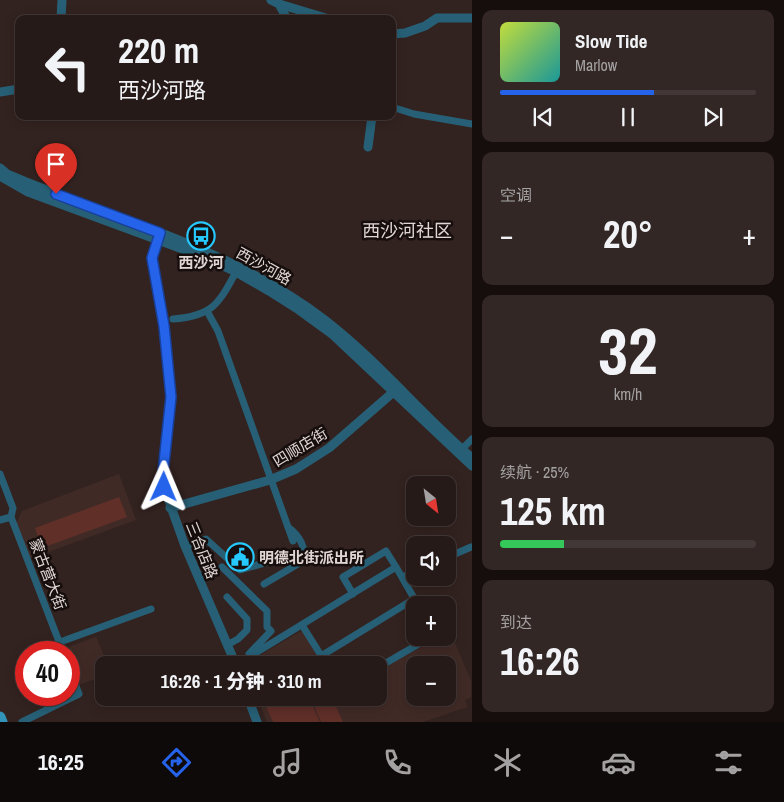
<!DOCTYPE html>
<html lang="zh">
<head>
<meta charset="utf-8">
<style>
  :root { --surface:#261a18; --page:#322725; --text:#f1f3f6; --muted:#a4a1a2; --line:#423837; --accent:#2563eb }
  body { margin:0; font-family:"Archivo Narrow","Noto Sans SC",sans-serif; background:var(--page); color:var(--text); height:100vh; display:flex; flex-direction:column; font-size:19px; white-space:nowrap }
  * { box-sizing:border-box; margin:0 }
  p { font-size:16px; color:var(--muted) }
  .icon { flex:none; width:28px; height:28px; fill:none; stroke:currentColor; stroke-width:2; stroke-linecap:round; stroke-linejoin:round }
  .map { position:relative; flex:1; overflow:hidden }
  .details { display:flex; flex-direction:column; gap:10px; padding:10px; background:#150e0d; width:312px }
  .details>* { flex:none }
  .banner { position:absolute; left:15px; top:15px; width:381px; height:105px; border-radius:10px; box-shadow:0 2px 12px #0003,0 0 0 1px var(--line); background:#261a18; color:var(--text); overflow:hidden }
  .needle { width:32px; rotate:150deg }
  .tools { position:absolute; left:406px; top:476px; display:grid; gap:10px }
  .tools a { display:grid; place-items:center; width:50px; height:50px; border-radius:10px; background:var(--surface); box-shadow:0 2px 12px #0003,0 0 0 1px var(--line); font-size:25px }
  .speed { position:absolute; left:15px; top:641px; display:flex; gap:10px; font-size:25px; font-weight:700; text-align:center }
  .speed>* { display:grid; place-content:center; width:65px; height:65px; border-radius:50%; background:var(--surface); box-shadow:0 2px 12px #0003,0 0 0 1px var(--line); line-height:1 }
  .speed .limit { border:8px solid #d22; background:#fff; color:#111 }
  .pin { position:absolute; display:grid; place-items:center; width:42px; height:42px; color:#fff; margin:-51px -21px; border-radius:50% 50% 50% 0; rotate:-45deg; box-shadow:0 0 5px #0007 }
  .pin .icon { rotate:45deg }
  .me { position:absolute; width:55px; margin:-28px; rotate:1deg; stroke-linejoin:round; filter:drop-shadow(0 0 4px #0008) }
  .turn { display:flex; align-items:center; gap:18px; height:105px; padding:0 20px; font-size:22px }
  .turn .icon { width:65px; height:65px; stroke-width:2.5 }
  .turn b { display:block; font-size:35px; line-height:42px }
  .big { font-size:38px; font-weight:800; line-height:1.1 }
  .details .card { flex:1; display:flex; flex-direction:column; justify-content:center; gap:8px; min-width:0; padding:0 18px; border-radius:10px; background:var(--page) }
  .details .dial { align-items:center; gap:0 }
  .dial b { font-size:65px; line-height:1 }
  .song { display:flex; align-items:center; gap:15px }
  .cover { width:60px; height:60px; border-radius:8px; background:linear-gradient(135deg,hsl(70 70% 55%),hsl(180 70% 35%)) }
  .played { height:5px; border-radius:2px; background:linear-gradient(90deg,var(--accent) 60%,var(--line) 60%) }
  .keys { display:flex; justify-content:space-around; direction:ltr }
  .heat { display:flex; justify-content:space-between; align-items:center; font-size:28px; direction:ltr }
  .charge { height:8px; border-radius:4px; background:linear-gradient(90deg,#34c759 25%,var(--line) 0) }
  .trip { position:absolute; left:95px; top:656px; width:292px; height:50px; border-radius:10px; background:var(--surface); box-shadow:0 2px 12px #0003,0 0 0 1px var(--line); font-weight:800; line-height:50px; text-align:center }
  .tab-bar { display:flex; height:80px; justify-content:space-around; align-items:center; background:#0f0a0a; color:var(--muted) }
  .tab-bar .icon { width:35px; height:35px }
  .tab-bar .active { color:var(--accent) }
  .tab-bar b { font-size:22px; color:var(--text) }
  main { display:flex; flex:1; min-height:0 }
  .map>svg:first-child { display:block }
</style>
</head>
<body>
<main>
<div class="map">
<svg width="472" height="722" viewBox="0 0 472 722">
  <rect width="100%" height="100%" fill="#332320"/>
  <path fill="#402a26" fill-rule="evenodd" d="M 119,474 L 136,520 L 29,559 L 16,524 L 22,511 Z
    M 303,630 L 324,665 L 245,665 L 245,664 Z
    M 450,631 L 471,681 L 471,697 L 465,700 L 467,707 L 423,722 L 267,722 L 257,698 L 379,698 L 379,682 L 388,679 L 384,667 L 438,638 L 448,638 L 448,633 ZM 415,665 L 448,665 L 448,698 L 415,698 Z
    M 96,637 L 108,665 L 104,665 L 104,676 L 79,685 L 66,648 Z"/>
  <path fill="#5f2f28" d="M 119,497 L 127,517 L 42,548 L 35,528 Z
    M 262,698 L 309,698 L 320,722 L 273,722 Z
    M 325,698 L 332,698 L 343,722 L 321,722 L 313,703 Z"/>
  <g fill="none" stroke-linecap="round" stroke-linejoin="round">
    <path stroke="#276076" stroke-width="7" d="M 392,107 L 414,114 L 472,124
      M 207,311 L 218,331 L 293,541
      M 173,319 C 212,316 218,305 236,272
      M 462,449 L 472,439
      M 0,474 L 13,508 L 11,517
      M 0,520 L 11,517 L 63,652
      M 185,546 L 206,539 L 240,570 L 282,558
      M 448,557 L 471,547
      M 222,567 L 267,611 L 267,627 L 271,631 L 249,654
      M 402,577 L 415,572
      M 264,584 L 303,561 C 307,548 299,535 288,527
      M 353,594 L 343,577 L 386,551 L 396,567
      M 227,597 L 247,619 L 247,630 L 238,639 L 227,645
      M 302,625 L 327,665
      M 60,642 L 151,609
      M 321,656 L 414,599
      M 236,665 L 396,567 L 418,605
      M 379,667 L 429,638
      M 22,722 L 79,694 L 69,667"/>
    <path stroke="#276076" stroke-width="9" d="M 271,0 L 279,4 L 329,19
      M 279,4 L 287,19
      M 61,19 L 62,0
      M 392,34 L 405,33 L 425,26 L 437,18 L 472,18
      M 0,92 L 19,89
      M 368,147 L 372,116
      M 0,168 L 7,174 L 26,182 C 128,222 236,252 325,320 C 378,361 421,414 472,458
      M 0,176 L 28,192 L 204,257 L 236,272 L 269,291 L 299,310 L 332,334 L 472,466
      M 160,235 L 152,258 L 164,326 L 171,397 L 163,472 L 164,487 L 185,546 L 236,665
      M 170,508 L 270,480 L 296,469 L 329,448 L 398,388
      M 248,698 L 257,722"/>
    <path stroke="#3194b8" stroke-width="11" d="M 0,717 L 2,722"/>
  </g>
  <g fill="none" stroke-linecap="round" stroke-linejoin="round">
    <g stroke="#184099" stroke-width="12">
      <path id="route" d="M 56,194 L 160,233 L 152,258 L 164,326 L 171,397 L 163,472 L 164,487"/>
    </g>
    <use href="#route" stroke="#2563eb" stroke-width="9"/>
  </g>
  <defs>
    <g id="bus-ring" transform="scale(1.4375)"><circle r="9.5" fill="#160e0d" stroke="#26c9fe" stroke-width="1.5"/><path d="M-5-6H5V4H4V6H2V4H-2V6H-4V4H-5ZM-3.5-4V0h7V-4ZM-3.5 1.2v1.5H-2V1.2ZM2 1.2v1.5H3.5V1.2Z" fill="#26c9fe"/></g>
    <g id="civic-ring" transform="scale(1.4375)"><circle r="9.5" fill="#160e0d" stroke="#26c9fe" stroke-width="1.5"/><path d="M-.6-6.5H3V-4.5H.6V-3L4-1V1h2V6H-6V1h2V-1L-.6-3ZM-1.2 2.5V6h2.4V2.5Z" fill="#26c9fe"/></g>
  </defs>
  <g fill-rule="evenodd">
    <use href="#bus-ring" x="201" y="236"/>
    <use href="#civic-ring" x="240" y="557"/>
  </g>
  <g text-anchor="middle" dominant-baseline="central" stroke-width="5" stroke-linejoin="round" paint-order="stroke">
    <g font-size="15" font-weight="bold" fill="#e1d6d3" stroke="#160e0d">
      <text x="201" y="262">西沙河</text>
      <text x="259" y="557" text-anchor="start">明德北街派出所</text>
    </g>
    <g font-size="15" fill="#e1d6d3" stroke="#160e0d">
      <text transform="translate(264 266) rotate(29)">西沙河路</text>
      <text transform="translate(300 447) rotate(-31)">四顺店街</text>
      <text transform="translate(202 550) rotate(68)">三合店路</text>
      <text transform="translate(48 574) rotate(69)">蒙古营大街</text>
    </g>
    <g font-size="18" fill="#e1d6d3" stroke="#160e0d">
      <text x="407" y="230">西沙河社区</text>
    </g>
  </g>
</svg>
<div class="tools">
<a><svg class="needle" viewBox="-14 -14 28 28"><path d="M0-13l5 13h-10z" fill="#e53935"/><path d="M0 13l5-13h-10z" fill="#a4a1a2"/></svg></a>
<a><svg class="icon" aria-label="sound" viewBox="0 0 24 24"><path d="M4 9h4l5-4v14l-5-4H4zM17 9q2 3 0 6"/></svg></a>
<a>+</a>
<a>−</a>
</div>
<div class="speed"><div class="limit">40</div></div>
<div class="pin" style="left:56px;top:194px;background:#d93025"><svg class="icon" aria-label="arrive" viewBox="0 0 24 24"><path d="M6 21V4h12l-3 4 3 4H6"/></svg></div>
<svg class="me" style="left:164px;top:487px" viewBox="-20 -20 40 40"><path d="M0-17L14 15 0 8-14 15z" fill="#2563eb" stroke="#fff" stroke-width="4"/></svg>
<div class="trip">16:26 · 1 分钟 · 310 m</div>
<div class="banner">
<div class="turn"><svg class="icon" aria-label="left" viewBox="0 0 24 24"><path d="M17 20v-9H6M10 6l-5 5 5 5"/></svg><div><b>220 m</b>西沙河路</div></div>
</div>
</div>
<section class="details">
<div class="card">
<div class="song"><i class="cover"></i><div><b>Slow Tide</b><p>Marlow</p></div></div>
<div class="played"></div>
<div class="keys"><svg class="icon" aria-label="previous" viewBox="0 0 24 24"><path d="M18 5L8 12l10 7zM5 5v14"/></svg><svg class="icon" aria-label="pause" viewBox="0 0 24 24"><path d="M8 5v14M16 5v14"/></svg><svg class="icon" aria-label="next" viewBox="0 0 24 24"><path d="M6 5l10 7-10 7zM19 5v14"/></svg></div>
</div>
<div class="card"><p>空调</p>
<div class="heat"><a>−</a><b class="big">20°</b><a>+</a></div>
</div>
<div class="card dial"><b>32</b><p>km/h</p></div>
<div class="card"><p>续航 · 25%</p><b class="big">125 km</b><div class="charge"></div></div>
<div class="card"><p>到达</p><b class="big">16:26</b></div>
</section>
</main>
<nav class="tab-bar">
<b>16:25</b>
<svg class="icon active" aria-label="directions" viewBox="0 0 24 24"><path d="M12 3l9 9-9 9-9-9zM9 14v-3h6M13 9l2 2-2 2"/></svg>
<svg class="icon" aria-label="music" viewBox="0 0 24 24"><path d="M9 18V5l10-2v13"/><circle cx="6" cy="18" r="3"/><circle cx="16" cy="16" r="3"/></svg>
<svg class="icon" aria-label="phone" viewBox="0 0 24 24"><path d="M5 4h4l2 5-3 2q2 4 5 5l2-3 5 2v4C11 20 4 13 5 4z"/></svg>
<svg class="icon" aria-label="climate" viewBox="0 0 24 24"><path d="M12 3v18M4 7l16 10M4 17L20 7"/></svg>
<svg class="icon" aria-label="car" viewBox="0 0 24 24"><path d="M5 17H2v-5l4-1 3-4h7l3 4 3 1v5h-3M9 17h6M6 11h13"/><circle cx="7" cy="17" r="2"/><circle cx="17" cy="17" r="2"/></svg>
<svg class="icon" aria-label="filters" viewBox="0 0 24 24"><path d="M4 7h16M4 17h16"/><circle cx="9" cy="7" r="2"/><circle cx="15" cy="17" r="2"/></svg>
</nav>
</body>
</html>
